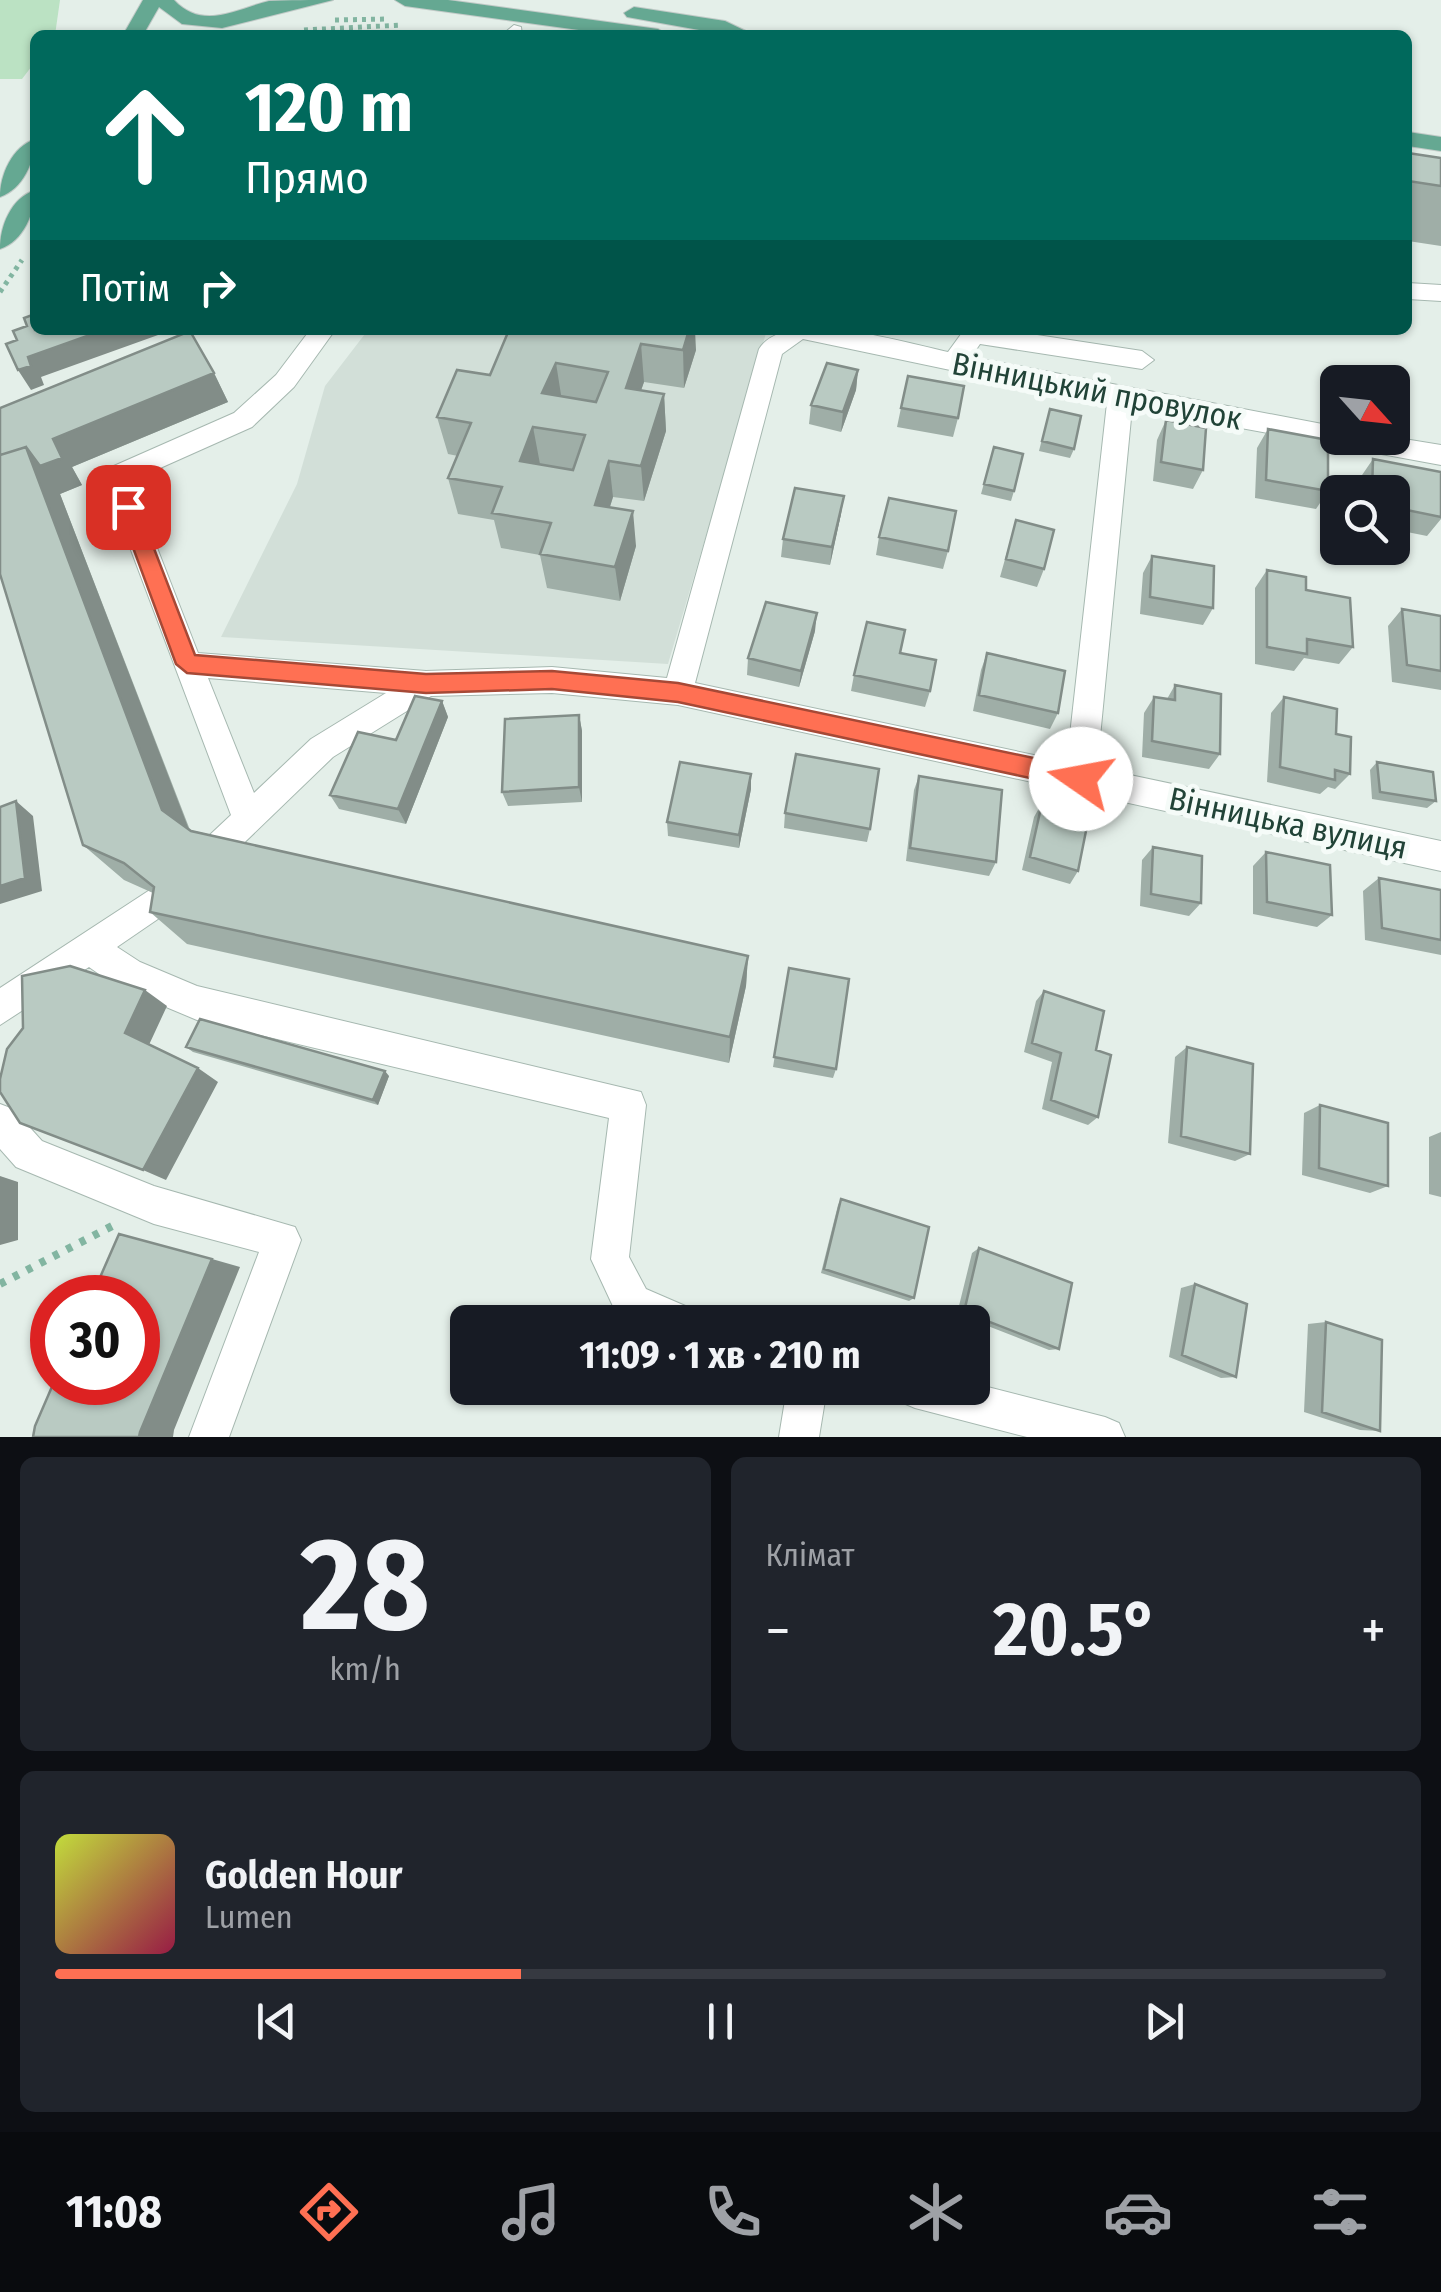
<!DOCTYPE html>
<html lang="uk">
<head>
<meta charset="utf-8">
<style>
  :root { --surface:#171b24; --page:#20242c; --text:#f1f3f6; --muted:#9ea1a6; --line:#363941; --accent:#ff7053 }
  body { margin:0; font-family:"Fira Sans Condensed",sans-serif; background:var(--page); color:var(--text); height:100vh; display:flex; flex-direction:column; font-size:38px; white-space:nowrap }
  * { box-sizing:border-box; margin:0 }
  p { font-size:32px; color:var(--muted) }
  .icon { flex:none; width:55px; height:55px; fill:none; stroke:currentColor; stroke-width:2; stroke-linecap:round; stroke-linejoin:round }
  .map { position:relative; height:1437px; overflow:hidden }
  .panel { display:flex; flex-direction:column; gap:20px; padding:20px; background:#0d0f14; flex:1 }
  .panel>* { flex:none }
  .guide { position:absolute; left:30px; top:30px; width:1382px; height:305px; border-radius:15px; box-shadow:0 2px 8px #0004; background:#00695c; color:#fff; overflow:hidden }
  .needle { width:65px; rotate:117deg }
  .fabs { position:absolute; left:1320px; top:365px; display:grid; gap:20px }
  .fabs a { display:grid; place-items:center; width:90px; height:90px; border-radius:15px; background:var(--surface); box-shadow:0 2px 8px #0004; font-size:50px }
  .speed { position:absolute; left:30px; top:1275px; display:flex; gap:20px; font-size:50px; font-weight:700; text-align:center }
  .speed>* { display:grid; place-content:center; width:130px; height:130px; border-radius:50%; background:var(--surface); box-shadow:0 2px 8px #0004; line-height:1 }
  .speed .limit { border:15px solid #d22; background:#fff; color:#111 }
  .pin { position:absolute; display:grid; place-items:center; width:85px; height:85px; color:#fff; margin:-42px; border-radius:20px; box-shadow:0 5px 15px #0006 }
  .me { position:absolute; width:110px; margin:-55px; rotate:282deg; stroke-linejoin:round; filter:drop-shadow(0 0 8px #0008) }
  .turn { display:flex; align-items:center; gap:35px; height:210px; padding:0 50px; font-size:45px }
  .turn .icon { width:130px; height:130px; stroke-width:2.5 }
  .turn b { display:block; font-size:70px; line-height:85px }
  .then { display:flex; align-items:center; height:95px; padding:0 50px; background:#0003; gap:20px; font-size:38px }
  .big { font-size:75px; font-weight:700; line-height:1.1 }
  .panel .tile { flex:1; display:flex; flex-direction:column; justify-content:center; gap:15px; min-width:0; padding:0 35px; border-radius:15px; background:var(--page) }
  .panel .dial { align-items:center; gap:0 }
  .dial b { font-size:130px; line-height:1 }
  .song { display:flex; align-items:center; gap:30px }
  .cover { width:120px; height:120px; border-radius:15px; background:linear-gradient(135deg,hsl(70 70% 55%),hsl(340 70% 35%)) }
  .played { height:10px; border-radius:5px; background:linear-gradient(90deg,var(--accent) 35%,var(--line) 35%) }
  .keys { display:flex; justify-content:space-around; direction:ltr }
  .heat { display:flex; justify-content:space-between; align-items:center; font-size:55px; direction:ltr }
  .panel .tiles { flex:1; display:grid; gap:20px; grid-template-columns:1fr 1fr }
  .tile:last-child { grid-column:span 2 }
  .trip { position:absolute; left:450px; top:1305px; width:540px; height:100px; border-radius:15px; background:var(--surface); box-shadow:0 2px 8px #0004; font-weight:700; line-height:100px; text-align:center }
  .tabs { display:flex; height:160px; justify-content:space-around; align-items:center; background:#090b0e; color:var(--muted) }
  .tabs .icon { width:70px; height:70px }
  .tabs .on { color:var(--accent) }
  .tabs b { font-size:45px; color:var(--text) }
  .map>svg:first-child { display:block }
</style>
</head>
<body>
<div class="map">
<svg width="1441" height="1437" viewBox="0 0 1441 1437">
  <rect width="100%" height="100%" fill="#e4efe9"/>
  <path fill="#d2dfd8" d="M 368,330 L 767,330 L 668,664 L 221,637 L 297,484 L 325,386 Z"/>
  <path fill="#bbe2c3" d="M 0,0 L 60,0 L 55,35 L 35,35 L 35,62 L 22,79 L 0,79 Z"/>
  <g fill="none" stroke-linecap="round" stroke-linejoin="round">
    <g stroke="#a6b8b0" stroke-width="2">
      <path id="minor" d="M 514,25 L 521,27 L 522,35 L 502,35 Z
        M 1408,283 L 1441,285 L 1441,301 L 1408,299 Z
        M 310,330 L 335,330 L 294,387 L 252,427 L 131,481 L 198,653 L 426,671 L 552,667 L 667,678 L 759,349 C 786,306 905,343 948,352 L 964,330 L 1004,330 L 1142,351 L 1154,360 L 1142,369 L 980,344 L 971,357 L 1338,427 L 1338,438 L 1392,437 L 1441,445 L 1441,465 L 1132,408 L 1097,768 L 1441,841 L 1441,871 L 678,705 L 552,693 L 431,696 L 333,757 L 220,866 L 209,871 L 198,866 L 193,856 L 198,846 L 231,815 L 103,476 L 107,469 L 234,413 L 276,375 ZM 803,339 L 1107,403 L 1067,762 L 695,683 L 782,354 ZM 208,678 L 386,693 L 311,739 L 254,793 Z
        M 162,882 L 174,886 L 178,897 L 174,908 L 117,947 L 140,962 L 197,986 L 641,1092 L 646,1105 L 629,1257 L 646,1289 L 690,1308 L 695,1322 L 632,1322 L 618,1317 L 591,1259 L 609,1118 L 197,1020 L 116,986 L 89,967 L 0,1025 L 0,988 Z
        M 0,1104 L 13,1109 L 42,1141 L 154,1186 L 295,1227 L 301,1240 L 229,1437 L 189,1437 L 259,1252 L 154,1224 L 16,1167 L 0,1149 Z
        M 972,1383 L 1105,1417 L 1119,1423 L 1125,1437 L 1027,1437 L 915,1408 L 901,1402 L 895,1388 L 972,1388 Z
        M 787,1388 L 827,1388 L 819,1437 L 779,1437 Z"/>
    </g>
    <g stroke="#c1cac7" stroke-width="2">
      <path id="major" d="M 143,0 L 174,0 C 203,31 236,9 269,1 C 288,0 313,0 333,0 L 222,28 L 182,24 L 159,7 L 143,35 L 123,35 Z
        M 395,0 L 448,0 L 658,29 L 668,35 L 615,35 L 405,6 Z
        M 634,7 L 725,21 L 754,35 L 727,35 L 627,17 L 624,13 Z
        M 1408,132 L 1441,137 L 1441,151 L 1408,146 Z
        M 35,139 C 35,161 23,189 0,197 C 0,175 12,147 35,139 Z
        M 35,190 C 35,212 24,241 0,249 C 0,226 11,198 35,190 Z"/>
    </g>
    <path stroke="#82b5a1" stroke-width="5" stroke-dasharray="4 5" stroke-linecap="butt" d="M 335,20 L 387,19
      M 304,30 L 402,25
      M 0,292 L 22,260"/>
    <path stroke="#82b5a1" stroke-width="8" stroke-dasharray="6 9" stroke-linecap="butt" d="M 0,1284 L 114,1225"/>
    <use href="#minor" fill="#fff" fill-rule="evenodd"/>
    <use href="#major" fill="#65a892" fill-rule="evenodd"/>
  </g>
  <path fill="#9faea7" d="M 1408,153 L 1441,158 L 1441,246 L 1408,241 Z
    M 509,330 L 696,350 L 684,388 L 644,382 L 641,390 L 664,394 L 666,431 L 644,501 L 613,497 L 610,507 L 636,546 L 620,601 L 547,588 L 540,555 L 501,548 L 494,520 L 458,514 L 448,478 L 458,456 L 448,454 L 437,417 L 490,375 Z
    M 858,370 L 856,390 L 841,432 L 809,424 L 811,405 Z
    M 214,373 L 228,402 L 72,467 L 82,485 L 60,494 L 190,830 L 748,956 L 746,986 L 729,1063 L 187,944 L 150,912 L 153,893 L 124,880 L 83,845 L 0,408 Z
    M 901,408 L 958,418 L 953,437 L 897,427 Z
    M 1047,419 L 1074,449 L 1070,458 L 1039,451 Z
    M 1166,420 L 1203,470 L 1193,489 L 1153,481 L 1157,440 Z
    M 1268,429 L 1328,491 L 1316,509 L 1255,498 L 1257,448 Z
    M 994,447 L 1014,491 L 1011,501 L 981,494 Z
    M 1373,459 L 1441,472 L 1441,519 L 1427,536 L 1392,529 L 1392,492 L 1360,492 L 1360,478 Z
    M 841,514 L 830,565 L 781,557 L 783,539 Z
    M 1016,520 L 1044,569 L 1037,587 L 1000,577 Z
    M 879,537 L 948,551 L 943,569 L 876,555 Z
    M 1152,556 L 1213,608 L 1203,625 L 1140,614 L 1143,573 Z
    M 1267,570 L 1306,590 L 1353,647 L 1339,664 L 1304,658 L 1294,671 L 1255,664 L 1255,588 Z
    M 1402,609 L 1441,616 L 1441,690 L 1392,682 L 1388,626 Z
    M 815,631 L 799,687 L 747,675 L 748,658 Z
    M 900,653 L 930,691 L 925,707 L 851,691 L 854,675 Z
    M 987,653 L 1058,713 L 1050,729 L 973,711 L 981,670 Z
    M 1175,685 L 1220,754 L 1209,769 L 1142,757 L 1144,713 L 1154,697 L 1167,699 Z
    M 1284,697 L 1350,774 L 1335,789 L 1328,787 L 1320,794 L 1267,782 L 1271,713 Z
    M 442,701 L 448,717 L 406,824 L 339,809 L 330,795 Z
    M 579,715 L 582,731 L 582,802 L 508,806 L 502,792 Z
    M 1377,762 L 1436,801 L 1427,808 L 1372,799 L 1370,770 Z
    M 751,774 L 751,789 L 739,848 L 668,836 L 667,822 Z
    M 919,776 L 996,862 L 989,876 L 906,861 L 914,790 Z
    M 1042,803 L 1078,871 L 1070,884 L 1022,870 L 1034,817 Z
    M 785,813 L 870,829 L 867,842 L 784,828 Z
    M 1153,847 L 1201,903 L 1189,916 L 1140,906 L 1142,860 Z
    M 1266,852 L 1332,915 L 1317,927 L 1253,914 L 1253,866 Z
    M 1379,878 L 1441,890 L 1441,955 L 1365,940 L 1363,891 Z
    M 789,968 L 836,1069 L 833,1078 L 773,1067 Z
    M 1044,991 L 1096,1050 L 1098,1117 L 1088,1125 L 1042,1109 L 1052,1062 L 1024,1052 L 1036,1001 Z
    M 186,1047 L 389,1076 L 378,1105 L 193,1052 Z
    M 1187,1047 L 1250,1154 L 1235,1161 L 1168,1143 L 1175,1057 Z
    M 1320,1105 L 1388,1186 L 1370,1193 L 1302,1175 L 1304,1113 Z
    M 1441,1132 L 1441,1197 L 1429,1194 L 1429,1137 Z
    M 841,1199 L 914,1298 L 909,1301 L 821,1273 L 838,1205 Z
    M 979,1248 L 1059,1349 L 1049,1350 L 957,1314 L 972,1253 Z
    M 1195,1284 L 1236,1377 L 1221,1378 L 1169,1357 L 1181,1288 Z
    M 1326,1322 L 1380,1431 L 1360,1430 L 1304,1412 L 1308,1324 Z"/>
  <path fill="#828d88" d="M 104,330 L 172,330 L 41,377 L 44,385 L 31,390 L 18,370 L 28,357 Z
    M 689,330 L 695,330 L 696,350 L 684,388 L 683,350 Z
    M 641,344 L 644,382 L 629,425 L 626,388 Z
    M 556,363 L 562,401 L 542,393 Z
    M 858,370 L 856,390 L 841,432 L 843,412 Z
    M 214,373 L 228,402 L 72,467 L 82,485 L 60,494 L 196,848 L 162,810 L 26,447 Z
    M 664,394 L 666,431 L 644,501 L 641,466 Z
    M 533,427 L 540,464 L 520,461 Z
    M 609,461 L 613,497 L 599,540 L 595,505 Z
    M 844,496 L 841,514 L 830,565 L 832,547 Z
    M 633,511 L 636,546 L 620,601 L 615,567 Z
    M 817,613 L 815,631 L 799,687 L 801,671 Z
    M 442,701 L 448,717 L 406,824 L 398,809 Z
    M 579,715 L 582,731 L 582,802 L 579,787 Z
    M 751,774 L 751,789 L 739,848 L 739,835 Z
    M 16,801 L 33,816 L 42,891 L 0,904 L 0,886 Z
    M 748,956 L 746,986 L 729,1063 L 730,1037 Z
    M 145,990 L 167,1006 L 148,1047 L 125,1033 Z
    M 198,1068 L 218,1082 L 166,1180 L 143,1170 Z
    M 385,1071 L 389,1076 L 378,1105 L 373,1100 Z
    M 0,1176 L 18,1182 L 18,1240 L 0,1245 Z
    M 212,1259 L 240,1267 L 174,1430 L 173,1437 L 139,1437 L 140,1432 Z"/>
  <path fill="#b9cac2" stroke="#828d88" stroke-width="2.5" fill-rule="evenodd" d="M 1408,153 L 1441,158 L 1441,186 L 1408,181 Z
    M 35,314 L 35,330 L 104,330 L 28,357 L 31,366 L 18,370 L 6,344 L 17,340 L 13,331 L 27,326 L 24,318 Z
    M 509,330 L 689,330 L 683,350 L 641,344 L 626,388 L 664,394 L 641,466 L 609,461 L 595,505 L 633,511 L 615,567 L 540,554 L 551,523 L 492,513 L 502,487 L 448,478 L 471,423 L 437,417 L 457,370 L 490,375 ZM 556,363 L 608,372 L 596,402 L 542,393 ZM 533,427 L 585,435 L 573,470 L 520,461 Z
    M 190,331 L 214,373 L 53,439 L 62,458 L 40,466 L 26,447 L 0,455 L 0,408 Z
    M 827,363 L 858,370 L 843,412 L 811,405 Z
    M 908,376 L 964,386 L 958,418 L 901,408 Z
    M 1050,409 L 1081,416 L 1074,449 L 1042,441 Z
    M 1166,420 L 1206,428 L 1203,470 L 1161,462 Z
    M 1268,429 L 1328,440 L 1328,491 L 1266,480 Z
    M 26,447 L 162,810 L 191,831 L 748,956 L 730,1037 L 150,912 L 154,887 L 124,863 L 83,845 L 0,574 L 0,455 Z
    M 994,447 L 1023,454 L 1014,491 L 984,484 Z
    M 1373,459 L 1441,472 L 1441,517 L 1392,507 L 1392,492 L 1372,492 Z
    M 795,488 L 844,496 L 832,547 L 783,539 Z
    M 889,498 L 956,511 L 948,551 L 879,537 Z
    M 1016,520 L 1054,530 L 1044,569 L 1006,559 Z
    M 1152,556 L 1214,566 L 1213,608 L 1150,597 Z
    M 1267,570 L 1306,577 L 1306,590 L 1350,598 L 1353,647 L 1307,639 L 1307,654 L 1267,647 Z
    M 766,602 L 817,613 L 801,671 L 748,658 Z
    M 1402,609 L 1441,616 L 1441,671 L 1407,665 Z
    M 867,622 L 905,630 L 900,653 L 936,660 L 930,691 L 854,675 Z
    M 987,653 L 1065,671 L 1058,713 L 979,695 Z
    M 1175,685 L 1221,694 L 1220,754 L 1152,741 L 1154,697 L 1175,700 Z
    M 415,696 L 442,701 L 398,809 L 330,795 L 358,732 L 396,740 Z
    M 1284,697 L 1337,709 L 1336,734 L 1351,737 L 1350,774 L 1335,770 L 1335,780 L 1280,767 Z
    M 579,715 L 579,787 L 502,792 L 505,719 Z
    M 796,754 L 879,769 L 870,829 L 785,813 Z
    M 680,762 L 751,774 L 739,835 L 667,822 Z
    M 1377,762 L 1433,772 L 1436,801 L 1380,792 Z
    M 919,776 L 1002,790 L 996,862 L 910,848 Z
    M 16,801 L 25,878 L 0,886 L 0,807 Z
    M 1042,803 L 1089,816 L 1078,871 L 1030,857 Z
    M 1153,847 L 1202,856 L 1201,903 L 1151,894 Z
    M 1266,852 L 1330,865 L 1332,915 L 1267,902 Z
    M 1379,878 L 1441,890 L 1441,940 L 1382,928 Z
    M 70,966 L 145,990 L 125,1033 L 198,1068 L 143,1170 L 20,1123 L 0,1092 L 0,1079 L 7,1049 L 23,1028 L 22,976 Z
    M 789,968 L 849,979 L 836,1069 L 774,1057 Z
    M 1044,991 L 1104,1011 L 1096,1050 L 1111,1055 L 1098,1117 L 1051,1100 L 1061,1053 L 1032,1043 Z
    M 200,1019 L 385,1071 L 373,1100 L 186,1047 Z
    M 1187,1047 L 1253,1064 L 1250,1154 L 1181,1136 Z
    M 1320,1105 L 1388,1123 L 1388,1186 L 1319,1168 Z
    M 841,1199 L 929,1227 L 914,1298 L 824,1269 Z
    M 119,1234 L 212,1259 L 140,1432 L 139,1437 L 33,1437 L 35,1426 L 54,1382 L 138,1382 L 138,1298 L 91,1298 Z
    M 979,1248 L 1072,1283 L 1059,1349 L 964,1312 Z
    M 1195,1284 L 1247,1304 L 1236,1377 L 1182,1355 Z
    M 1326,1322 L 1382,1340 L 1380,1431 L 1322,1412 Z"/>
  <path fill="#ff7053" stroke="#a64936" stroke-width="2.5" d="M 128,499 L 138,507 L 195,655 L 426,674 L 552,671 L 678,683 L 1081,768 L 1092,779 L 1081,789 L 678,702 L 552,689 L 426,693 L 187,673 L 176,664 L 118,507 Z"/>
  <g text-anchor="middle" dominant-baseline="central" stroke-width="10" stroke-linejoin="round" paint-order="stroke">
    <g font-size="32" fill="#214337" stroke="#f5fbf8">
      <text transform="translate(1097 391) rotate(11)">Вінницький провулок</text>
      <text transform="translate(1288 823) rotate(12)">Вінницька вулиця</text>
    </g>
  </g>
</svg>
<div class="fabs">
<a><svg class="needle" viewBox="-14 -14 28 28"><path d="M0-13l5 13h-10z" fill="#e53935"/><path d="M0 13l5-13h-10z" fill="#9ea1a6"/></svg></a>
<a><svg class="icon" aria-label="search" viewBox="0 0 24 24"><circle cx="10" cy="10" r="6"/><path d="M15 15l6 6"/></svg></a>
</div>
<div class="speed"><div class="limit">30</div></div>
<div class="pin" style="left:128px;top:507px;background:#d93025"><svg class="icon" aria-label="arrive" viewBox="0 0 24 24"><path d="M6 21V4h12l-3 4 3 4H6"/></svg></div>
<svg class="me" style="left:1081px;top:779px" viewBox="-20 -20 40 40"><circle r="19" fill="#fff"/><path d="M0-13L10 11 0 6-10 11z" fill="#ff7053"/></svg>
<div class="trip">11:09 · 1 хв · 210 m</div>
<div class="guide">
<div class="turn"><svg class="icon" aria-label="ahead" viewBox="0 0 24 24"><path d="M12 20V5M6 11l6-6 6 6"/></svg><div><b>120 m</b>Прямо</div></div>
<div class="then">Потім<svg class="icon" aria-label="right" viewBox="0 0 24 24"><path d="M7 20v-9h11M14 6l5 5-5 5"/></svg></div>
</div>
</div>
<section class="panel">
<div class="tiles">
<div class="tile dial"><b>28</b><p>km/h</p></div>
<div class="tile"><p>Клімат</p>
<div class="heat"><a>−</a><b class="big">20.5°</b><a>+</a></div>
</div>
<div class="tile">
<div class="song"><i class="cover"></i><div><b>Golden Hour</b><p>Lumen</p></div></div>
<div class="played"></div>
<div class="keys"><svg class="icon" aria-label="previous" viewBox="0 0 24 24"><path d="M18 5L8 12l10 7zM5 5v14"/></svg><svg class="icon" aria-label="pause" viewBox="0 0 24 24"><path d="M8 5v14M16 5v14"/></svg><svg class="icon" aria-label="next" viewBox="0 0 24 24"><path d="M6 5l10 7-10 7zM19 5v14"/></svg></div>
</div>
</div>
</section>
<nav class="tabs">
<b>11:08</b>
<svg class="icon on" aria-label="directions" viewBox="0 0 24 24"><path d="M12 3l9 9-9 9-9-9zM9 14v-3h6M13 9l2 2-2 2"/></svg>
<svg class="icon" aria-label="music" viewBox="0 0 24 24"><path d="M9 18V5l10-2v13"/><circle cx="6" cy="18" r="3"/><circle cx="16" cy="16" r="3"/></svg>
<svg class="icon" aria-label="phone" viewBox="0 0 24 24"><path d="M5 4h4l2 5-3 2q2 4 5 5l2-3 5 2v4C11 20 4 13 5 4z"/></svg>
<svg class="icon" aria-label="climate" viewBox="0 0 24 24"><path d="M12 3v18M4 7l16 10M4 17L20 7"/></svg>
<svg class="icon" aria-label="car" viewBox="0 0 24 24"><path d="M5 17H2v-5l4-1 3-4h7l3 4 3 1v5h-3M9 17h6M6 11h13"/><circle cx="7" cy="17" r="2"/><circle cx="17" cy="17" r="2"/></svg>
<svg class="icon" aria-label="filters" viewBox="0 0 24 24"><path d="M4 7h16M4 17h16"/><circle cx="9" cy="7" r="2"/><circle cx="15" cy="17" r="2"/></svg>
</nav>
</body>
</html>
